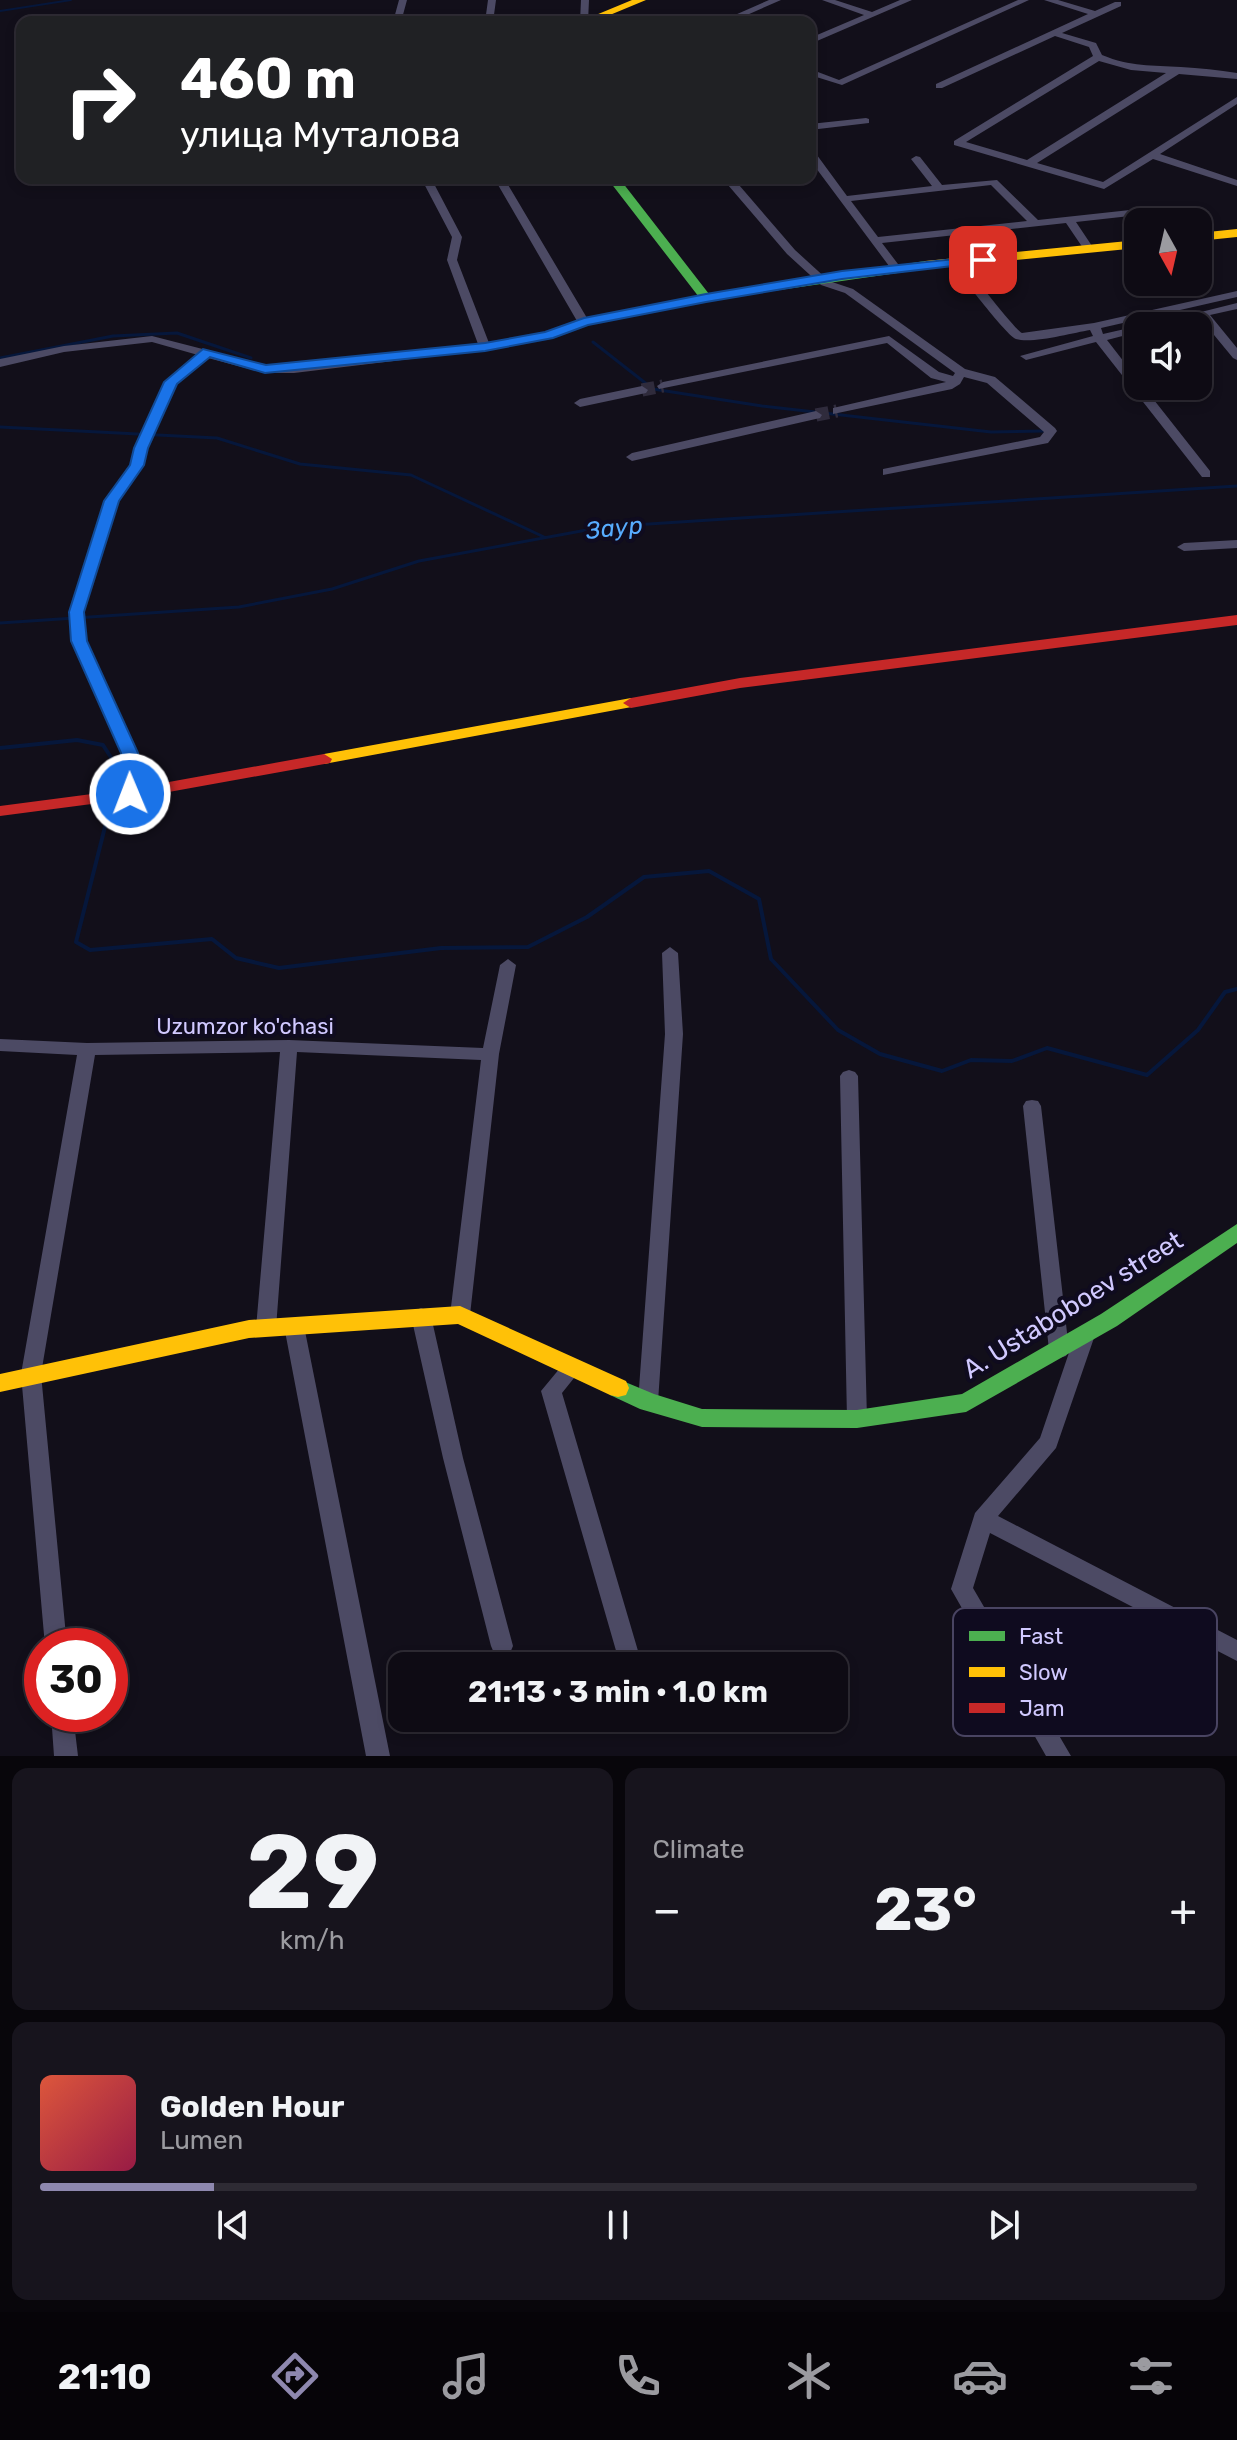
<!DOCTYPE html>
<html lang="en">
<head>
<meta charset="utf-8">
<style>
  :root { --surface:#0e0b14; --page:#17141d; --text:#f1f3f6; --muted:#9b9ba0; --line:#2e2b34; --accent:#8e88af }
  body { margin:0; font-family:Rubik,sans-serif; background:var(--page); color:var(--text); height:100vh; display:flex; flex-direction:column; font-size:30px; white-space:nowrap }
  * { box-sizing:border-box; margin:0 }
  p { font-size:26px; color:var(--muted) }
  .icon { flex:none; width:44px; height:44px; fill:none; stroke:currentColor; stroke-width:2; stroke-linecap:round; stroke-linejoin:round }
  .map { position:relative; height:1756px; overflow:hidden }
  .panel { display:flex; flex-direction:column; gap:12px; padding:12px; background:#08060b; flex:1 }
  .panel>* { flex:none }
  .hud { position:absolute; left:16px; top:16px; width:800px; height:168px; border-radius:16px; box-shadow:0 4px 12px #0003,0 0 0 2px var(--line); background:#202124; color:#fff; overflow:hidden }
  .needle { width:52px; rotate:172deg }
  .buttons { position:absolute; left:1124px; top:208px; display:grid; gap:16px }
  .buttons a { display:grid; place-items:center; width:88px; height:88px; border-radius:16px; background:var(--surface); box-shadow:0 4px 12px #0003,0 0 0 2px var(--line); font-size:40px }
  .speed { position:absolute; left:24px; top:1628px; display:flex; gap:16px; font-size:40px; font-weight:700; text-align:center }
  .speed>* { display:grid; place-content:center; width:104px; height:104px; border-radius:50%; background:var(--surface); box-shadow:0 4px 12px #0003,0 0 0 2px var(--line); line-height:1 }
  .speed .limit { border:12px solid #d22; background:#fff; color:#111 }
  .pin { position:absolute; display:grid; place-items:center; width:68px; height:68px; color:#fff; margin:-34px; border-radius:16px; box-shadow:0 4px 12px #0006 }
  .me { position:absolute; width:88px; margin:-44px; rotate:359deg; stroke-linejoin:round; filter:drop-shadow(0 0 6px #0008) }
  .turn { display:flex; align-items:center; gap:28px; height:168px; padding:0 32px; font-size:36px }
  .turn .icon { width:104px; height:104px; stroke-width:2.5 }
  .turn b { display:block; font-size:56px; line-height:68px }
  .big { font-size:60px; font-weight:700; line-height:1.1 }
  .panel .widget { flex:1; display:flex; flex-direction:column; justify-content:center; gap:12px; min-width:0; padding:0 28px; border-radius:16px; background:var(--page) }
  .panel .dial { align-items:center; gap:0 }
  .dial b { font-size:104px; line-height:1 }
  .song { display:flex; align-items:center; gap:24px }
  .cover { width:96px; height:96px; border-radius:12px; background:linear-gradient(135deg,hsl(10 70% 55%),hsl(340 70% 35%)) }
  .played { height:8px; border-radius:4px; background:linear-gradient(90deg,var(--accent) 15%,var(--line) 15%) }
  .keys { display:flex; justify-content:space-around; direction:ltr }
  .heat { display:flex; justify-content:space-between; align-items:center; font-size:44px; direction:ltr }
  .panel .tiles { flex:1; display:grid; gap:12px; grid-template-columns:1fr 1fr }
  .widget:last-child { grid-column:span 2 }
  .trip { position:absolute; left:388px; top:1652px; width:460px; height:80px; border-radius:16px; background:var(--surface); box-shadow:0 4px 12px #0003,0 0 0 2px var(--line); font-weight:700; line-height:80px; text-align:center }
  .tabs { display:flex; height:128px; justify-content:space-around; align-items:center; background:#060408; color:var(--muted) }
  .tabs .icon { width:56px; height:56px }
  .tabs .active { color:var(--accent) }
  .tabs b { font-size:36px; color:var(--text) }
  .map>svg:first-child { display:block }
</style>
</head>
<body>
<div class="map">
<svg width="1237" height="1756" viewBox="0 0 1237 1756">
  <rect width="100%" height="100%" fill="#120f1a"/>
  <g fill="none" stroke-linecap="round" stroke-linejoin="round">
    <path stroke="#06173b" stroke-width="2" d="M 0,11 L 71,0"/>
    <path stroke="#06173b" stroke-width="3" d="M 593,342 L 653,389 L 762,406 L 991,432 L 1043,431
      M 0,358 L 113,336 L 177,333 L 251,358
      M 0,427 L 217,438 L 300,464 L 411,475 L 544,537
      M 0,623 L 239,607 L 332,589 L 419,561 L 603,527 L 1237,486"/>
    <path stroke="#06173b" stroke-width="4" d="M 0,748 L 77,740 L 103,745 L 112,759 L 112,790
      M 110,807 L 76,942 L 90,950 L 212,939 L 236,958 L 279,968 L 441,948 L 528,947 L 587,917 L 644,877 L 709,871 L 759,899 L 771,959 L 838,1030 L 880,1054 L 942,1071 L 971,1060 L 1012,1061 L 1047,1048 L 1147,1075 L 1198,1030 L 1225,992 L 1237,989"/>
    <path stroke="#2f2b3c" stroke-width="13" stroke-dasharray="13 6" stroke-linecap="butt" d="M 642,390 L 663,386
      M 816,415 L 837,411"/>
    <path fill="#4c4a64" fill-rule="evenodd" d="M 399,0 L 407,0 L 401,22 L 393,22 Z
      M 488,0 L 496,0 L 493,22 L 485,22 Z
      M 581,0 L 589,0 L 588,22 L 580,22 Z
      M 769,0 L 781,0 L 731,22 L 719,22 Z
      M 822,0 L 835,0 L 872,12 L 900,0 L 912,0 L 810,44 L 810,38 L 864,15 Z
      M 1018,0 L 1029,0 L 842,85 L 810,75 L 810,69 L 839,80 Z
      M 1044,0 L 1058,0 L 1095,11 L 1115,2 L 1121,2 L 1121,6 L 1062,33 L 1096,43 L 1102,55 C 1131,67 1152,65 1181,67 C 1199,68 1219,70 1237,73 L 1237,79 L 1179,74 L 1037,163 L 1103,182 L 1237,97 L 1237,104 L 1160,154 L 1237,180 L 1237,186 L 1153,159 L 1104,189 L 954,145 L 954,141 L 1093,56 L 1089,47 L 1055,36 L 942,88 L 936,88 L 936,84 L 1088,14 ZM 1099,61 L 1131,70 L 1166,73 L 1027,160 L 966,142 Z
      M 866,118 L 869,119 L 869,123 L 810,130 L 810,124 Z
      M 810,150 L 814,151 L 847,196 L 932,186 L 911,159 L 916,156 L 920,157 L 942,185 L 997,180 L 1038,220 L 1130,210 L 1135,213 L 1130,216 L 1076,222 L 1094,249 L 1089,252 L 1085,251 L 1066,223 L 882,243 L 901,268 L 896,271 L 892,270 L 810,160 ZM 991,185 L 1027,221 L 878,237 L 851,201 Z
      M 421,178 L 431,178 L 462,237 L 457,260 L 489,343 L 546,333 L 577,321 L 494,178 L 504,178 L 587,318 L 706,295 L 712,298 L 706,301 L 587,325 L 549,339 L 485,350 L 294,373 L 265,373 L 208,358 L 176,384 L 147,448 L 143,465 L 118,501 L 83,612 L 86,641 L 136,753 L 138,794 L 130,799 L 125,797 L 122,794 L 122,753 L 72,641 L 69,612 L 106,501 L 131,465 L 135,448 L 165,382 L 198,355 L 152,342 L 64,352 L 0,367 L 0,359 L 64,346 L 152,336 L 265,365 L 294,365 L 478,344 L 447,260 L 452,237 Z
      M 722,178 L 733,178 L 795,250 L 829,281 L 853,289 L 965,369 L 995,377 L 1055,428 L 1057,431 L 1048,443 L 883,475 L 883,469 L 1040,437 L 1044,432 L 987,383 L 964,377 L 960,384 L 952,389 L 833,414 L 833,408 L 946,382 L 931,378 L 887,343 L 659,389 L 657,386 L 663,382 L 889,336 L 939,372 L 953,376 L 955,373 L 845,293 L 821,285 L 787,254 Z
      M 952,260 L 960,260 C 970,271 1015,330 1022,333 L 1094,323 L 1237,291 L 1237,297 L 1101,328 L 1103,334 L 1138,326 L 1140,326 L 1138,332 L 1107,340 L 1138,380 L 1138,386 L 1143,386 L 1210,471 L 1210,477 L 1202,477 L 1096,342 L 1026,360 L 1020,356 L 1093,336 L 1090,330 C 1072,333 1032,344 1016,339 C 1007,336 962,277 952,264 Z
      M 1237,303 L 1237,309 L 1210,315 L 1237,348 L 1237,360 L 1233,358 L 1200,318 L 1165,326 L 1145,326 Z
      M 642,386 L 648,390 L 646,393 L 580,407 L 574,403 L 580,399 Z
      M 816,411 L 822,415 L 820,418 L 632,461 L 626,457 L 632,453 Z
      M 1237,540 L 1237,548 L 1184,551 L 1177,547 L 1184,543 Z
      M 670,947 L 678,953 L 683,1034 L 658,1402 L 655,1408 L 648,1410 L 641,1408 L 638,1402 L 665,1034 L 662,953 Z
      M 508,959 L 516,965 L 499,1054 L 470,1315 L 467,1320 L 460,1323 L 453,1320 L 450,1315 L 481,1060 L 297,1052 L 276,1328 L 273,1334 L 266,1336 L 259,1334 L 256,1328 L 280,1052 L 95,1055 L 41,1374 L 67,1646 L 45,1646 L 21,1374 L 77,1055 L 0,1051 L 0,1039 L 87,1043 L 289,1040 L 483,1048 L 500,965 Z
      M 849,1070 L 855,1072 L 858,1076 L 867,1419 L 864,1425 L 857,1427 L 850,1425 L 847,1419 L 840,1076 L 843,1072 Z
      M 1032,1100 L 1038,1101 L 1041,1106 L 1069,1350 L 1066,1356 L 1059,1358 L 1052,1356 L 1049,1350 L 1023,1106 L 1026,1101 Z
      M 421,1308 L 428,1311 L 431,1316 L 463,1458 L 513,1646 L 510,1653 L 502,1656 L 494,1653 L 491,1646 L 443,1458 L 411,1316 L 414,1311 Z
      M 294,1318 L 301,1321 L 304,1326 L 390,1756 L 366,1756 L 284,1326 L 287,1321 Z
      M 1085,1327 L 1092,1329 L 1095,1335 L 1056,1448 L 998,1516 L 1237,1640 L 1237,1661 L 990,1533 L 973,1588 L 1071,1756 L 1046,1756 L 951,1589 L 975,1513 L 1040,1438 L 1075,1335 L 1078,1329 Z
      M 572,1360 L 579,1362 L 582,1368 L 562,1393 L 641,1661 L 639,1666 L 621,1666 L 619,1661 L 541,1391 L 565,1362 Z
      M 51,1714 L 73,1714 L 78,1756 L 54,1756 Z"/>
    <path fill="#4caf50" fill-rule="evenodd" d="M 607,178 L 619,178 L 709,294 L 925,261 L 931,265 L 925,269 L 702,301 Z
      M 1237,1224 L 1237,1243 L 1117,1326 L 966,1412 L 857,1428 L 702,1427 L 640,1409 L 610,1395 L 607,1388 L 610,1381 L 618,1379 L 654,1394 L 702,1409 L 857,1410 L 962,1394 L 1101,1314 Z"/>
    <path fill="#ffc107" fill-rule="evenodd" d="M 632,0 L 646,0 L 593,22 L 579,22 Z
      M 1237,229 L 1237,237 L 1198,241 L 1198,233 Z
      M 1138,240 L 1138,248 L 925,269 L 919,265 L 925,261 Z
      M 631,698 L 637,700 L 639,703 L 637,706 L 324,764 L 316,759 L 324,754 Z
      M 460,1306 L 626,1381 L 629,1388 L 626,1395 L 618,1397 L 610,1395 L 458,1324 L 249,1338 L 0,1392 L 0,1374 L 249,1320 Z"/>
    <path fill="#c62828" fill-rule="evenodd" d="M 1237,615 L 1237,625 L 740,688 L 631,708 L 623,703 L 631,698 L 740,678 Z
      M 324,754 L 332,759 L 330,763 L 130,799 L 0,816 L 0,806 L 130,789 Z"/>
  </g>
  <path fill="#1a73e8" stroke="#114b97" stroke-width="2" d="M 983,256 L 989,260 L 987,262 L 842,279 L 706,302 L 588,325 L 553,338 L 485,351 L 265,373 L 210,357 L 177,384 L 148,448 L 144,465 L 119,501 L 84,612 L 87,641 L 138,753 L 139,794 L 130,799 L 121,794 L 121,753 L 71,641 L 69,612 L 104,501 L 130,465 L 134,448 L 164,382 L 203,349 L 266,365 L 485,343 L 545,332 L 584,318 L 706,294 L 842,271 Z"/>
  <g text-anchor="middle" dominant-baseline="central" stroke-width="8" stroke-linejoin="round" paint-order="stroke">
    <g font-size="22" fill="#d1c9ff" stroke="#0f0b1f">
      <text x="245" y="1026">Uzumzor ko'chasi</text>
    </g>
    <g font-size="24" font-style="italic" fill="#57acff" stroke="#0f0b1f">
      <text transform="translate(614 528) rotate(-6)">Заур</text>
    </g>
    <g font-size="26" fill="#d1c9ff" stroke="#0f0b1f">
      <text transform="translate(1073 1305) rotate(-32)">A. Ustaboboev street</text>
    </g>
  </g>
  <rect x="953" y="1608" width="264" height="128" rx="12" fill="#0f0b1f" stroke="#494462" stroke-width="2"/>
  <rect x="969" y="1631" width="36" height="10" fill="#4caf50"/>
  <rect x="969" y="1667" width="36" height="10" fill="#ffc107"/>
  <rect x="969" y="1703" width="36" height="10" fill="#c62828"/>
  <g font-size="22" fill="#d1c9ff">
    <text x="1019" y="1644">Fast</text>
    <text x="1019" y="1680">Slow</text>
    <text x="1019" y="1716">Jam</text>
  </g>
</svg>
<div class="buttons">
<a><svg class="needle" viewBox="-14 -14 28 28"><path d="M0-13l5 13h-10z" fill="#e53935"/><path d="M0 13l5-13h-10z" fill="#9b9ba0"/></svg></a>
<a><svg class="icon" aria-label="sound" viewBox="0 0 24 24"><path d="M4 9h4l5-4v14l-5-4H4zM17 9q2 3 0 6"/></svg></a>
</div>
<div class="speed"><div class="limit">30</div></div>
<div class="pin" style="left:983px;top:260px;background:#d93025"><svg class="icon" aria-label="arrive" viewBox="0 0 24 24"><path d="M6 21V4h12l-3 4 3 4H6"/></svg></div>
<svg class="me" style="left:130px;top:794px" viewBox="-20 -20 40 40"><circle r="17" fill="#1a73e8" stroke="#fff" stroke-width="3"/><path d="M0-11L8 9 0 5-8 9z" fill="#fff"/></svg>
<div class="trip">21:13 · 3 min · 1.0 km</div>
<div class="hud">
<div class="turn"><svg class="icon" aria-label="right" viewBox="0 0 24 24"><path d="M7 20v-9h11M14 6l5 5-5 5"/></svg><div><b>460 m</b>улица Муталова</div></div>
</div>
</div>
<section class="panel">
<div class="tiles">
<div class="widget dial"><b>29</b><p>km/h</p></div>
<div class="widget"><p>Climate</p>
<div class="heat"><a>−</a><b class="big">23°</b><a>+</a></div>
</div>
<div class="widget">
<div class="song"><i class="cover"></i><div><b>Golden Hour</b><p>Lumen</p></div></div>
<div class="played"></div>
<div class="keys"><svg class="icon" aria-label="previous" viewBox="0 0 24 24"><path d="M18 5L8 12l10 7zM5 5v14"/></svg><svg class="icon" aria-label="pause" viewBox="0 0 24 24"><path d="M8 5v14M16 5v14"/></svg><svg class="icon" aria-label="next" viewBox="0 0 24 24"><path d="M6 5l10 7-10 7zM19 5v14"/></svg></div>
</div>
</div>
</section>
<nav class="tabs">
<b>21:10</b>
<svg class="icon active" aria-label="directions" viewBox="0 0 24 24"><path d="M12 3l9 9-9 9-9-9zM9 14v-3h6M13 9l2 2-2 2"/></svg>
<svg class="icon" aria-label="music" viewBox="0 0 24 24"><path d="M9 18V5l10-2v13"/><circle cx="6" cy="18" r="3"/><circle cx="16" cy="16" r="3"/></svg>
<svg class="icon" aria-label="phone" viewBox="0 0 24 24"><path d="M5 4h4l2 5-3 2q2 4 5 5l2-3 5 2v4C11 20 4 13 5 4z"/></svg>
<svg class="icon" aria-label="climate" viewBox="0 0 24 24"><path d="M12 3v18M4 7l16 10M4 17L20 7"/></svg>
<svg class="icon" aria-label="car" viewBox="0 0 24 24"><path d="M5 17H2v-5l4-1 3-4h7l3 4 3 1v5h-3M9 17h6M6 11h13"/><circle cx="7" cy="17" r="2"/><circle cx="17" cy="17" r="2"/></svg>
<svg class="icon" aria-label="filters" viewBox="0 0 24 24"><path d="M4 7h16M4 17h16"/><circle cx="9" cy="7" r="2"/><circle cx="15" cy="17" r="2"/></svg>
</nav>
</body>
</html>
